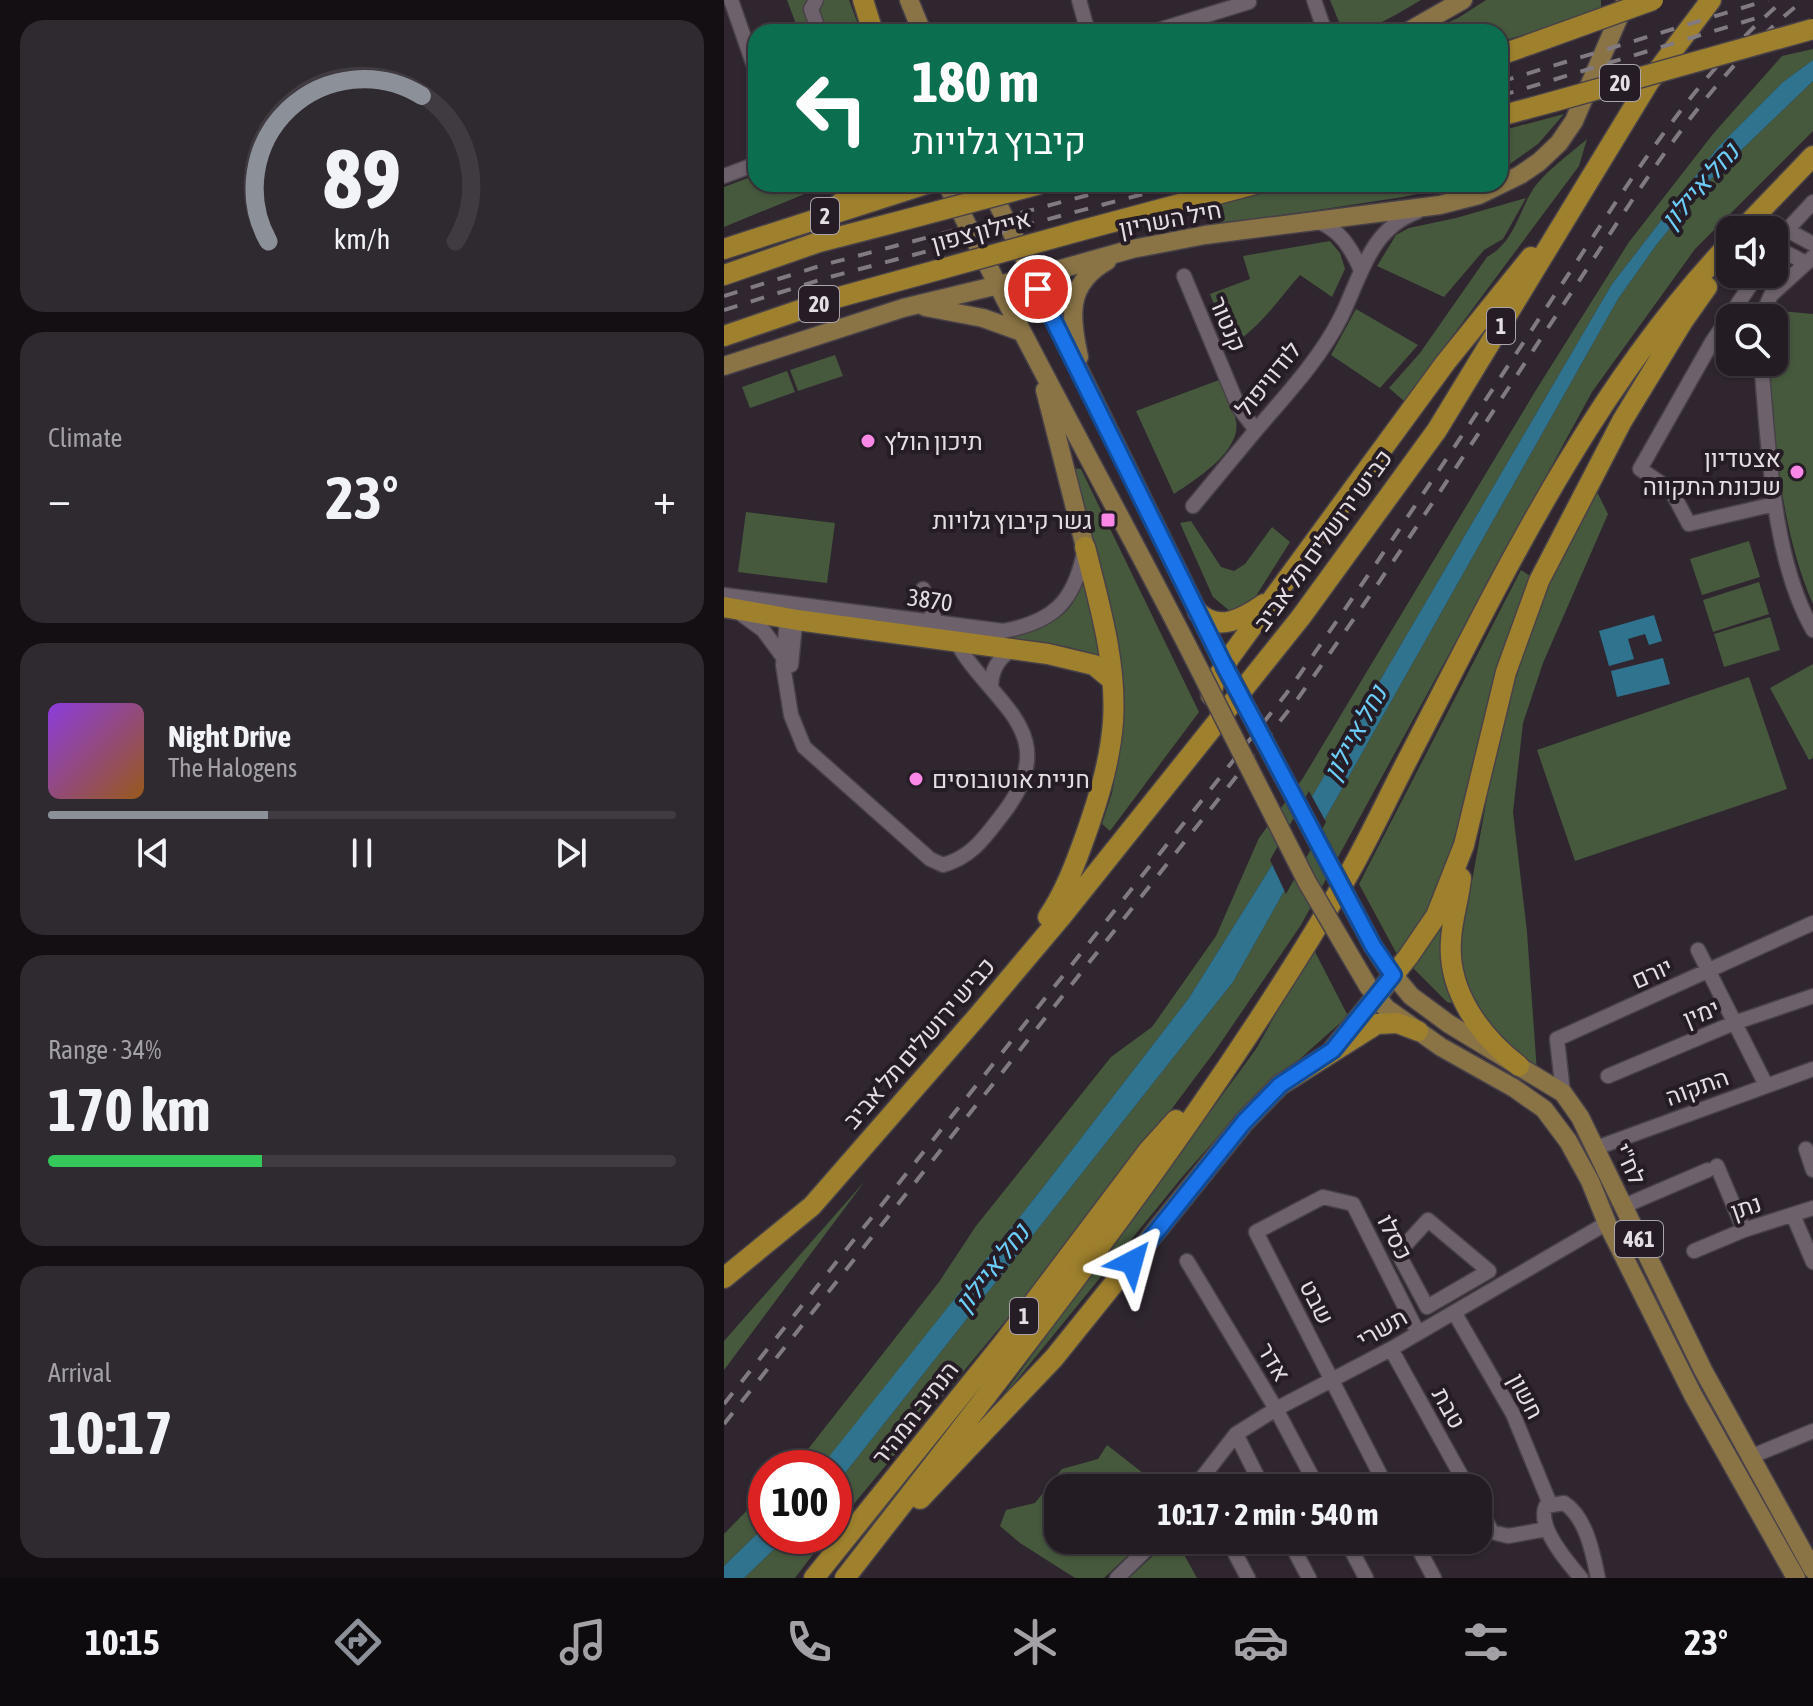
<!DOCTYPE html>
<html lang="en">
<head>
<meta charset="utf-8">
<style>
  :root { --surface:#231c23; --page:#2f2930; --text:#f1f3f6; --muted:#a3a1a6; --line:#403a41; --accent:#8c9099 }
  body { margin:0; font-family:"Asap Condensed",Heebo,sans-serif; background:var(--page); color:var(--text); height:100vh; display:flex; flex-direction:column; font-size:30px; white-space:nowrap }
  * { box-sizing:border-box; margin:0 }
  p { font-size:26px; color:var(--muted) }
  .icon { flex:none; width:44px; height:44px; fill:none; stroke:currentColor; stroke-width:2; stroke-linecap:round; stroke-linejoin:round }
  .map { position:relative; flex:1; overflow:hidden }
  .drawer { display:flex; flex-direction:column; gap:20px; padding:20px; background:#130f13; width:724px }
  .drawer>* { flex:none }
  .guide { position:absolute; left:24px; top:24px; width:760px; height:168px; border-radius:24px; box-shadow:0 2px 6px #0004,0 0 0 2px var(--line); background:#0b6e4f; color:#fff; overflow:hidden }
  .controls { position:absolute; left:992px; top:216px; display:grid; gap:16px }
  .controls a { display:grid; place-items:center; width:72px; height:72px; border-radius:16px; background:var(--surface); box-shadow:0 2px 6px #0004,0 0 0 2px var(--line); font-size:40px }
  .speed { position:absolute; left:24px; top:1450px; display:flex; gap:16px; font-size:40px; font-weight:700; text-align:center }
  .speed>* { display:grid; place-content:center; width:104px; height:104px; border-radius:50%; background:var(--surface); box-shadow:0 2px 6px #0004,0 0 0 2px var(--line); line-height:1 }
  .speed .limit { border:12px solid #d22; background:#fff; color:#111 }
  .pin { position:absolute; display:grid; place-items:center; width:68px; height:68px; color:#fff; margin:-34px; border:4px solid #fff; border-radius:50%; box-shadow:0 2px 8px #0007 }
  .me { position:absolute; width:88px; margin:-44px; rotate:39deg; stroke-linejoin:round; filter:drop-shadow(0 0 6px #0008) }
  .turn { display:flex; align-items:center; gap:28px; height:168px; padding:0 32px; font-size:36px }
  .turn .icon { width:104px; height:104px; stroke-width:2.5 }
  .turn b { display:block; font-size:56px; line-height:68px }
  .big { font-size:60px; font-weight:700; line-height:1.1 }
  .drawer .card { flex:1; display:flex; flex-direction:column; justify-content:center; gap:12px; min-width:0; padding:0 28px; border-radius:24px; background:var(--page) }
  .drawer .dial { align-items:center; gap:0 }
  .dial svg { height:208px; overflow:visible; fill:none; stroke:var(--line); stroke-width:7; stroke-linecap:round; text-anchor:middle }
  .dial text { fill:var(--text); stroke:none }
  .song { display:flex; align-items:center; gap:24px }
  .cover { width:96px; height:96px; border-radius:12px; background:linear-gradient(135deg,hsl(270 70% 55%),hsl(30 70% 35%)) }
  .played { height:8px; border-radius:4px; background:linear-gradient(90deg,var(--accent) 35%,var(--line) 35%) }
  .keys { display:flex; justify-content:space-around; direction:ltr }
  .heat { display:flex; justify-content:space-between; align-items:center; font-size:44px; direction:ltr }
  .charge { height:12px; border-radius:6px; background:linear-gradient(90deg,#34c759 34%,var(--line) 0) }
  .trip { position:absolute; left:320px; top:1474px; width:448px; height:80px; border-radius:24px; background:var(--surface); box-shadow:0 2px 6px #0004,0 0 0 2px var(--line); font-weight:700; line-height:80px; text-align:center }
  .tabs { display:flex; height:128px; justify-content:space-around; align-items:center; background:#0e0b0e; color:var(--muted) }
  .tabs .icon { width:56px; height:56px }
  .tabs .selected { color:var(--accent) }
  .tabs b { font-size:36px; color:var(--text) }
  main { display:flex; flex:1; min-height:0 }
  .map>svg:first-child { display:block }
</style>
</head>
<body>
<main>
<section class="drawer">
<div class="card dial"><svg viewBox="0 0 100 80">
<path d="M14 69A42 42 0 1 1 86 69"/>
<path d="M14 69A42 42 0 0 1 73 13" stroke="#8c9099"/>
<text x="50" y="56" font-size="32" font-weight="700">89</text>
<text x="50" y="72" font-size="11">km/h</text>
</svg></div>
<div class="card"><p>Climate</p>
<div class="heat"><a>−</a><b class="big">23°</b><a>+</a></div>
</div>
<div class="card">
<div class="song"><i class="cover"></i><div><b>Night Drive</b><p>The Halogens</p></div></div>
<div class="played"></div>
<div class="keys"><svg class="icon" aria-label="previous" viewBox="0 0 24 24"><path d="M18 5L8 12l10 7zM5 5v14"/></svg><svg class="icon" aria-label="pause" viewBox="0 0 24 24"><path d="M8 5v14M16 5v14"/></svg><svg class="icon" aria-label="next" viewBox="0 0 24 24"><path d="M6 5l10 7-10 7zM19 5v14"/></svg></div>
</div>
<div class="card"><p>Range · 34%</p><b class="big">170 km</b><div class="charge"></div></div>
<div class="card"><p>Arrival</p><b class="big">10:17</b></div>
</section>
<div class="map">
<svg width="1089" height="1578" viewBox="0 0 1089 1578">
  <rect width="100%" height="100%" fill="#2f262f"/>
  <path fill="#46593d" d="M 63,0 L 125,0 L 137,32 L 75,32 Z
    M 606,0 L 697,0 C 672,14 648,32 619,32 Z
    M 762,0 L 877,0 L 877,10 L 776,42 L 776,32 L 703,32 L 734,18 Z
    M 1089,49 L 1089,60 L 1059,82 L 994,147 L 888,284 L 548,865 L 465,998 L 317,1190 L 99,1465 L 96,1468 L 65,1468 L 81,1453 L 215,1282 L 252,1226 L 387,1057 L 428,1027 L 492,936 L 535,838 L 579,778 L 812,390 L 905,242 L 989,134 L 1058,56 Z
    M 1089,81 L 1089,131 L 971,249 L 868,392 L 577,925 L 491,1051 L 364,1221 L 110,1528 L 110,1487 L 509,982 L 894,299 L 933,244 L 985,181 Z
    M 840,114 L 814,144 L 776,171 L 776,131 Z
    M 863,139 L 855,166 L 680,401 L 665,388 L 696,353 L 763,257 C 790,242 794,214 808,191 C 819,173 847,153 863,139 Z
    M 32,175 L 32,184 L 105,184 L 0,227 L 0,187 Z
    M 575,184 L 739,184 L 679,197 L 496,225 L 494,205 Z
    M 802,198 L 779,239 L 760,250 L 720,297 L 653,266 L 672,235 L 685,228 L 732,218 Z
    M 606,241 L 616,253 L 621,269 L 608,297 L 576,275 C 555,299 534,330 506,346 L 486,294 L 526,279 L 519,256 Z
    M 632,309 L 694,345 L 656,388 L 607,355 Z
    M 1046,310 L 1089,314 L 1089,604 C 1056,529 1052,443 1043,362 L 1050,362 L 1050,318 L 1045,318 Z
    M 111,355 L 119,376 L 74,391 L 66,370 Z
    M 63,371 L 71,392 L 26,408 L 18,387 Z
    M 495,380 C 501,393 509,407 512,421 C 518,451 471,480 450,494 L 412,411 Z
    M 347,468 L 357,469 L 475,712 L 386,831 L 378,824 L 388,793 L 394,759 Z
    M 871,488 L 884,514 L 819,663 L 799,723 L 789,812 L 803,932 L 813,1072 L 784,1053 L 745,997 L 734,959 L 776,725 L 828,571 Z
    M 22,512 L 111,523 L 103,583 L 14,572 Z
    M 467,521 L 497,567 L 510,571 L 521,564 L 548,527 L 566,542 L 525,607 L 507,612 L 489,597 L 456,523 Z
    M 1025,541 L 1036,577 L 978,595 L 966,559 Z
    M 797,570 L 809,578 L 774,670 L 762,711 L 734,843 L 708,907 L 675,958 L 635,884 Z
    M 362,572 L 382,662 C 348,640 304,643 264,640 C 293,633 333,630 350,601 C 355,592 358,581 362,572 Z
    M 1035,582 L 1045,614 L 989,632 L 979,600 Z
    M 1046,617 L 1056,650 L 1000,667 L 990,634 Z
    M 1089,664 L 1089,758 L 1085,760 L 1046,688 Z
    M 1025,677 L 1063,789 L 851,861 L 813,750 Z
    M 720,919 L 730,1000 L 727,1003 L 723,1002 L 689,968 Z
    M 589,948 L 624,1016 L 514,1114 L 459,1176 L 266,1413 L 532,1049 Z
    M 141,1181 L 0,1370 L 0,1341 Z
    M 383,1445 L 438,1488 L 334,1488 L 334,1540 L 420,1540 L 380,1578 L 351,1578 L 296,1543 L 276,1526 L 282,1510 L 311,1503 L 338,1469 L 374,1459 Z
    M 42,1491 L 42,1525 L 0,1566 L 0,1534 Z
    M 64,1536 L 103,1536 L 71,1578 L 20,1578 Z
    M 446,1540 L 452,1540 L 473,1578 L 405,1578 Z"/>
  <path fill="#30738f" d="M 1089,60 L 1089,81 L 985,181 L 933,244 L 894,299 L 509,982 L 110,1487 L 110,1468 L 96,1468 L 317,1190 L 465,998 L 548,865 L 888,284 L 994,147 L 1059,82 Z
    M 930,615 L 938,641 L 925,645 L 921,634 L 904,639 L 910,659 L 885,666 L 875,631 Z
    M 939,658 L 946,684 L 893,697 L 887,671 Z
    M 42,1525 L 42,1536 L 64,1536 L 20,1578 L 0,1578 L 0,1566 Z"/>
  <path fill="#2f262f" d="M 585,791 L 602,822 L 562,894 L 546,860 Z"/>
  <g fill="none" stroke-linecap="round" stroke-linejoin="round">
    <g stroke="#484148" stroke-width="17">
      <path id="minor" d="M 7,0 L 32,72
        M 92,0 L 87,9 L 95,32
        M 355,0 L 364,32
        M 590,0 L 601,32
        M 428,32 L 525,2 L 524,0
        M 0,176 L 32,164
        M 1089,202 L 1063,230 L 1089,244
        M 592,221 C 616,229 627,248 637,270
        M 1050,250 L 1051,247 L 1082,263
        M 1034,274 L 988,342 L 916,469 L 947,490 L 965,524 L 1051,504
        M 460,276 L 515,408 L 532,430
        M 1037,318 L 1047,295 L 1089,257
        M 1037,362 C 1045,445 1047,557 1089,630
        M 469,506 C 490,481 511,455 532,430 C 562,395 596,359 617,317 C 637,276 646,229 693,212
        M 199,589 L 212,622
        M 0,595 L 279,631 C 329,622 350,602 360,552
        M 70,606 L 63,619 L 59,665 L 67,715 L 80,747 L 206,859 L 219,865 C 248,857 261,837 278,815 C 350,724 248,697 225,624
        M 17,614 L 39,630 L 59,657
        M 67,665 L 72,614
        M 267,688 C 267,670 274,659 288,649
        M 974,950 L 1042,1085
        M 884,1076 L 1010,1023 L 1089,996
        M 839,1093 L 833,1039 L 1089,923
        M 872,1148 L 1089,1069
        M 1082,1149 L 1089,1170
        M 993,1166 L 1020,1230
        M 900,1206 L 984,1170
        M 1069,1215 L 1089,1262
        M 704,1220 L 765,1271 L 703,1307 L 674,1253 Z
        M 970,1251 L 1020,1230 L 1089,1208
        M 463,1261 L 552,1409 L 594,1488
        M 730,1312 L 789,1414 L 826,1504
        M 667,1349 L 744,1488
        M 512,1434 L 539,1488
        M 1026,1457 L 1089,1431
        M 470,1488 L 512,1434 L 552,1409 L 667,1349 L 883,1223
        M 663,1488 L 532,1232 L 599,1197 L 629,1204 L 694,1333
        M 754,1506 L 768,1532 L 784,1536 L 823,1529
        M 504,1540 L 524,1578
        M 565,1540 L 585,1578
        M 622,1540 L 642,1578
        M 690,1540 L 710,1578
        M 393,1578 L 432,1540
        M 857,1578 C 844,1563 812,1526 822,1506 L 840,1503 C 862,1517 869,1553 874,1578"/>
    </g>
    <g stroke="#484148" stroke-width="21">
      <path id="major" d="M 185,0 L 198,32
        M 683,32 L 739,0
        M 223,184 C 299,340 384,491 463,645
        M 264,184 L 500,665
        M 201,307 L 259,318 L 298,332
        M 355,357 C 346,317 342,284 383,261
        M 0,366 L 179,308 L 308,277 L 408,249 L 481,235 L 716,205 L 755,195 L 796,175 L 815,162 L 835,143 L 850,121 L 901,3
        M 321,390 L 361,547
        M 662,966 L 687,996 L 725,1024 L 839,1093 L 856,1117 L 979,1370 L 1089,1570
        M 644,986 L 662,1008 L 717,1047 L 790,1088 L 820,1109 L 844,1141 L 866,1181 L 883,1223 L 969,1395 L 1072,1578"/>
    </g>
    <g stroke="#484148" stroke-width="23">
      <path id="highway" d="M 139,0 L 149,32
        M 776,55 L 807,44
        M 776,116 L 828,102
        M 114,205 L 144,184
        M 1018,230 L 1089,156
        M 355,231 L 531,184
        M 0,249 L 202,184
        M 0,275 L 95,242 L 165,224
        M 0,336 L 108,299 L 192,276
        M 0,607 L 73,620 L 324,654 L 370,665 L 388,680
        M 474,612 C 494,633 520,618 540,604
        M 487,695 L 490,683 L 506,657 L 722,362 L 807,257
        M 737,878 C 735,899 728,919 727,940 C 723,991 756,1036 795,1066
        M 324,917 C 341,892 352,862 362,834 C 375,797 386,761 389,722 C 393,663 375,603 361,547
        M 609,1050 L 684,957 L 712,916 L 740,845 L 782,672 L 815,581 L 898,421 L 959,321 L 983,287
        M 0,1278 L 88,1206 L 252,1018 L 338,916 L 577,617 L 713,430 L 925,82 L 987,0
        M 196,1499 L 330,1358 L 520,1122 L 556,1085 L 653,1024 L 673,1023 L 694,1031
        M 90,1578 L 280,1342 L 424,1151 L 452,1120
        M 121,1578 C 297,1351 478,1126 623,877 C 646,837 665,795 686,755 C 777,579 868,388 1006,243"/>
    </g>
    <use href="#minor" stroke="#6d626c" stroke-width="14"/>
    <use href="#major" stroke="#8a7446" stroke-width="18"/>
    <use href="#highway" stroke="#9e802d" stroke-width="20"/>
    <path stroke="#827a81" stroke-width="4" stroke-dasharray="14 14" stroke-linecap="butt" d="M 776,82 L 1044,0
      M 776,96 L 1036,17
      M 0,296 L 99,265 L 406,184
      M 0,310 L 102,278 L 457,184
      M 0,1404 L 562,694 C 654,563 742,430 830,296 C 899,193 965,80 1060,0
      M 0,1424 L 572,701 C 666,570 754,434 843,299 C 912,196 981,77 1080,0"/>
    <g stroke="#484148" stroke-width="21" stroke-linecap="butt">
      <path id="major-bridge" d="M 463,645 L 583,882 L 644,986
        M 500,665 L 649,946 L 662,966"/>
    </g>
    <g stroke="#484148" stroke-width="23" stroke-linecap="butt">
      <path id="highway-bridge" d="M 807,44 L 929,0
        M 828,102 L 1089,29
        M 165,224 L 316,184
        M 192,276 L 355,231"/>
    </g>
    <use href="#major-bridge" stroke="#8a7446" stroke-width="18"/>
    <use href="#highway-bridge" stroke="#9e802d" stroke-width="20"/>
  </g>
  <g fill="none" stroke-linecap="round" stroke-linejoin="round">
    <g stroke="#114b97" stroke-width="20">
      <path id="route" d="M 314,289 L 500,665 L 649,946 L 669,975 L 609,1050 L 556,1085 L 520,1122 L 408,1262"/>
    </g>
    <use href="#route" stroke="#1a73e8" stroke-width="14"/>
  </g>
  <g fill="#fb87e6" stroke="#251c25" stroke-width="3">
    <circle cx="144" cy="441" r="8"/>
    <circle cx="1073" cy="472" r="8"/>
    <rect x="376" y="512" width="16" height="16" rx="4"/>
    <circle cx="192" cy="779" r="8"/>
  </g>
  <g text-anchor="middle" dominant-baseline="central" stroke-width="8" stroke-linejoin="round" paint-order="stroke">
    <g fill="#251c25" stroke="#aba4aa" stroke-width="2">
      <rect x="876" y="65" width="40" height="36" rx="6"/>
      <rect x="87" y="198" width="28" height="36" rx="6"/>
      <rect x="75" y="286" width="40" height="36" rx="6"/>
      <rect x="763" y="308" width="28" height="36" rx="6"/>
      <rect x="891" y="1221" width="48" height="36" rx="6"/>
      <rect x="286" y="1298" width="28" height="36" rx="6"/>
    </g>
    <g font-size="22" font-weight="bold" fill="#e4dee3">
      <text x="896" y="83">20</text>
      <text x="101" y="216">2</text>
      <text x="95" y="304">20</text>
      <text x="777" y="326">1</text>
      <text x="915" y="1239">461</text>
      <text x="300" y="1316">1</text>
    </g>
    <g font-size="24" fill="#e4dee3" stroke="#251c25">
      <text transform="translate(446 219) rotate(-11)">חיל השריון</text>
      <text transform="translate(257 231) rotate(-15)">איילון צפון</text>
      <text transform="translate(504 324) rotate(67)">קנטור</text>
      <text transform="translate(544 379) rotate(-51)">לודוויפול</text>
      <text transform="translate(599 540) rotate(-54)">כביש ירושלים תל אביב</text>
      <text transform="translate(206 600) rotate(8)">3870</text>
      <text transform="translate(928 973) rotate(-24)">יורם</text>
      <text transform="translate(977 1013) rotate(-22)">ימין</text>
      <text transform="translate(195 1043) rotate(-49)">כביש ירושלים תל אביב</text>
      <text transform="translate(973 1087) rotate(-20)">התקוה</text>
      <text transform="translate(906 1164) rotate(65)">לח"י</text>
      <text transform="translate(1022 1207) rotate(-19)">נתן</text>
      <text transform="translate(671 1237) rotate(63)">כסלו</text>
      <text transform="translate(593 1302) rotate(63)">שבט</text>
      <text transform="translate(658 1328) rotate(-30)">תשרי</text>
      <text transform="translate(550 1362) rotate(59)">אדר</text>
      <text transform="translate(802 1396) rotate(62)">חשון</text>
      <text transform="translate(725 1408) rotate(61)">טבת</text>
      <text transform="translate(191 1413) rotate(-52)">הנתיב המהיר</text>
    </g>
    <g font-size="24" fill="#e4dee3" stroke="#251c25" text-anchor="start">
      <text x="160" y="441">תיכון הולץ</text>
      <text x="1057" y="458" text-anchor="end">אצטדיון<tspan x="1057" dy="28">שכונת התקווה</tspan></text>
      <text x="368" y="520" text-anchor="end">גשר קיבוץ גלויות</text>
      <text x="208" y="779">חניית אוטובוסים</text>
    </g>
    <g font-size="26" font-style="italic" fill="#6ccef8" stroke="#251c25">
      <text transform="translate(976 186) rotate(-49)">נחל איילון</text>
      <text transform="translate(631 733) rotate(-61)">נחל איילון</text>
      <text transform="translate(268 1268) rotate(-52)">נחל איילון</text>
    </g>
  </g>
</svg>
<div class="controls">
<a><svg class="icon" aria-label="sound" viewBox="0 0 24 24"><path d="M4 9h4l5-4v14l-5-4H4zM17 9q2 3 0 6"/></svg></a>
<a><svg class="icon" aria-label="search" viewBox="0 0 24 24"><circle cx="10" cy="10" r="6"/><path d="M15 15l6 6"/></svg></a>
</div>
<div class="speed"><div class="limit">100</div></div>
<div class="pin" style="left:314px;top:289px;background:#d93025"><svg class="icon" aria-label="arrive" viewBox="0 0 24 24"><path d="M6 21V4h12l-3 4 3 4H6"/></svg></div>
<svg class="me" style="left:408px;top:1262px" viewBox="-20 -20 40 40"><path d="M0-17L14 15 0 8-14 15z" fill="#1a73e8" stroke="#fff" stroke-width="4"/></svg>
<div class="trip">10:17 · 2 min · 540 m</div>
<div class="guide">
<div class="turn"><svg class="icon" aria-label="left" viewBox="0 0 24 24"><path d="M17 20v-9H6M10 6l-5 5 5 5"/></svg><div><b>180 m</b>קיבוץ גלויות</div></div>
</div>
</div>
</main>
<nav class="tabs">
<b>10:15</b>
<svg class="icon selected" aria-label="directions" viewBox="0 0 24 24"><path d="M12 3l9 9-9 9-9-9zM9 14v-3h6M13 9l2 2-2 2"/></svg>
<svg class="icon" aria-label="music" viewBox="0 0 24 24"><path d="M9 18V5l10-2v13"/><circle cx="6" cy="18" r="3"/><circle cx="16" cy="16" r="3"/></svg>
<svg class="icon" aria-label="phone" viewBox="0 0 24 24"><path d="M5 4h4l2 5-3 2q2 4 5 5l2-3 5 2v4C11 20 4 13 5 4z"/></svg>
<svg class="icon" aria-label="climate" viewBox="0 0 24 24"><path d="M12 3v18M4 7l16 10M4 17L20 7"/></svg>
<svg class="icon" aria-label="car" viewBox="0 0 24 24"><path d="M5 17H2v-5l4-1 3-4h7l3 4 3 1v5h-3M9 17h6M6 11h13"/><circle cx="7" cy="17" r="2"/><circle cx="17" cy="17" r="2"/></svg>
<svg class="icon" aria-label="filters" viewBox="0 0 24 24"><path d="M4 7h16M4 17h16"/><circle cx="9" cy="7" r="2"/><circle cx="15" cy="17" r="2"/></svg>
<b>23°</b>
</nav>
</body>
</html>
